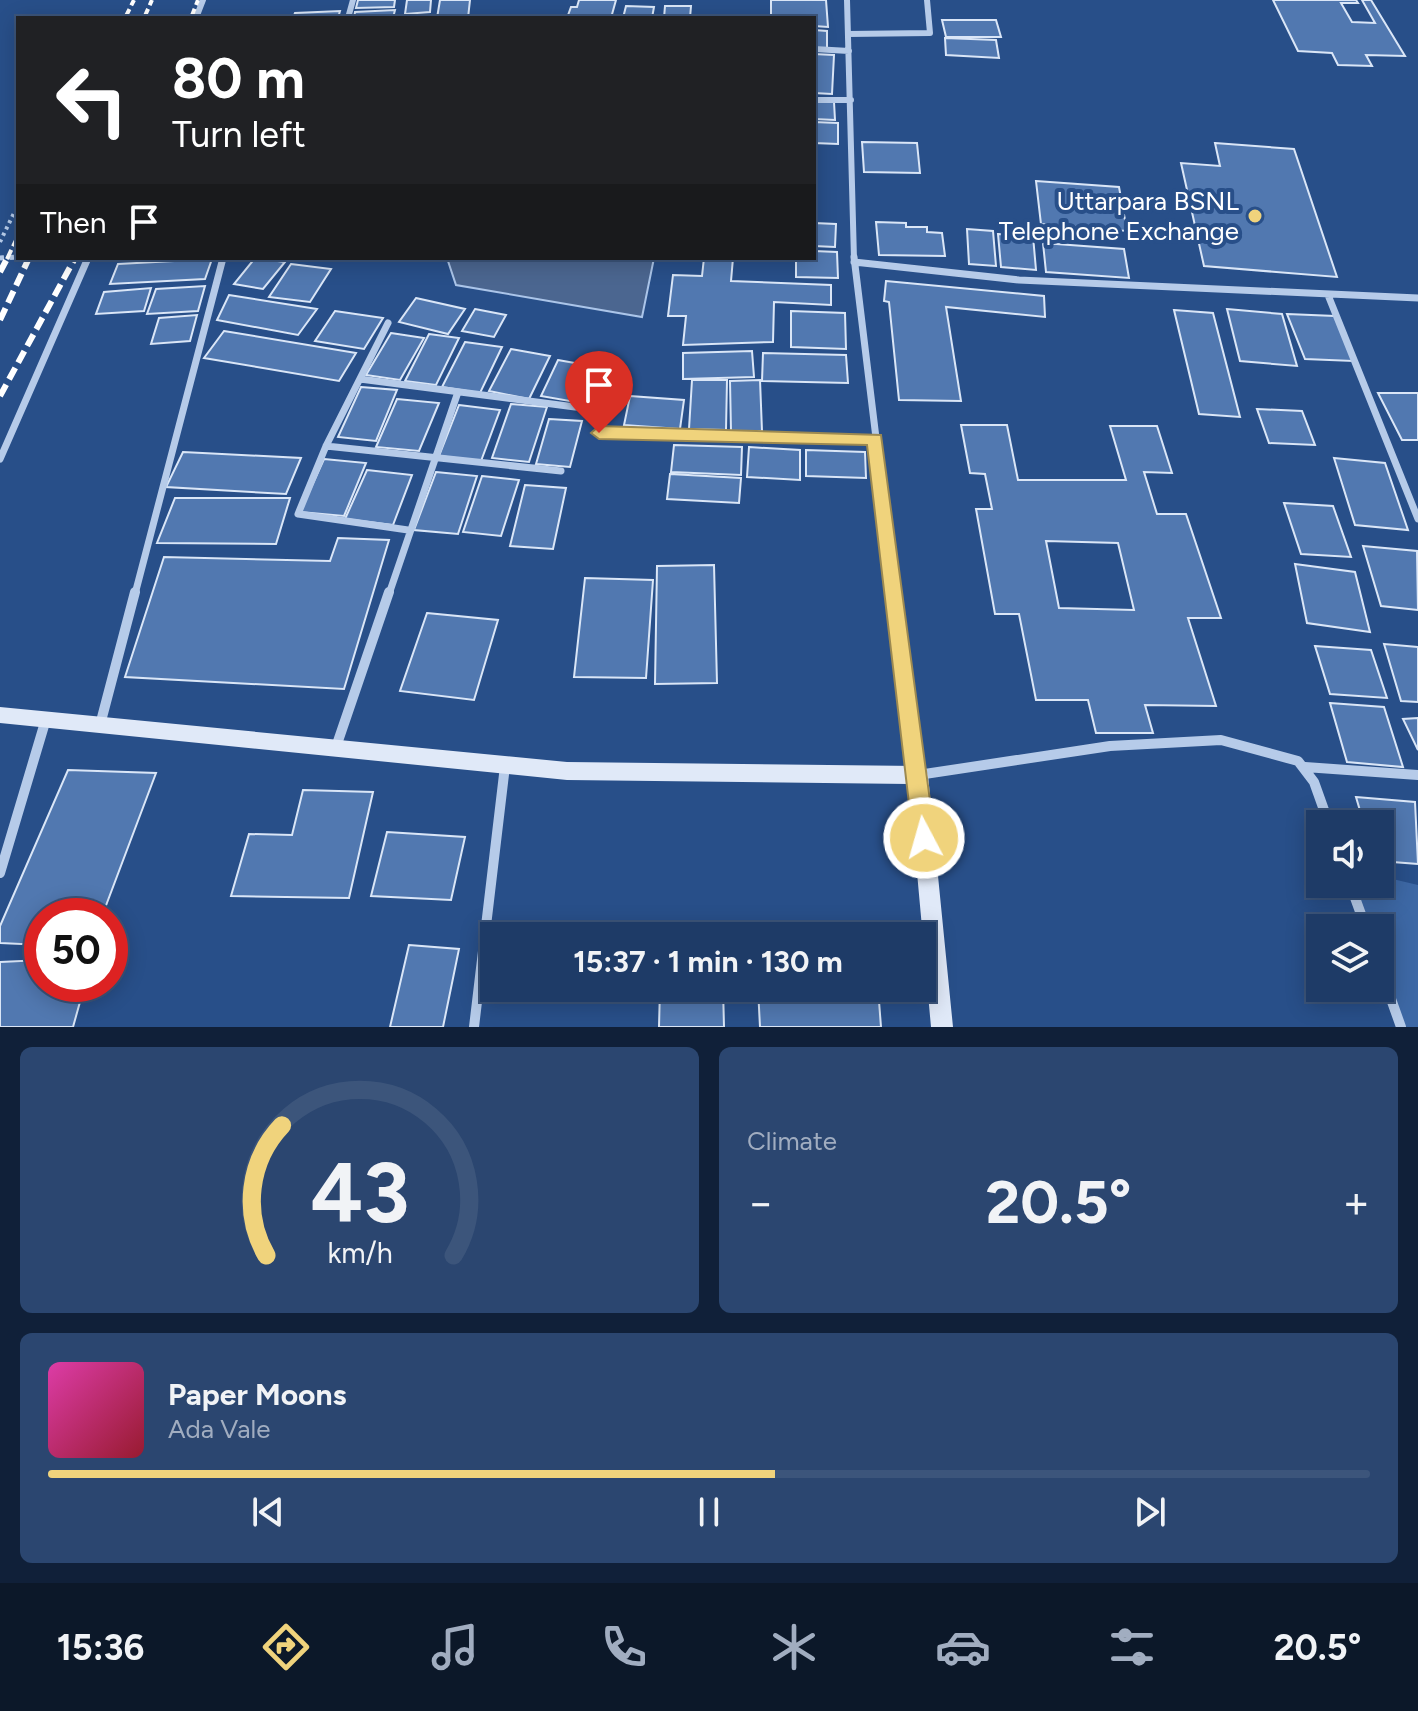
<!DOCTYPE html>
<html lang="en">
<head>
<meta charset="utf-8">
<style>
  :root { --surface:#1e3b67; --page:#2b4670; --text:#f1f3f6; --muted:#a1adc0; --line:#3c557b; --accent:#f0d37c }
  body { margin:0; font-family:Figtree,sans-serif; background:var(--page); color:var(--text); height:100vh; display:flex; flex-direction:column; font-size:30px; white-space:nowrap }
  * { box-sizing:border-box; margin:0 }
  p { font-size:26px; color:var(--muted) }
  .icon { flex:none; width:44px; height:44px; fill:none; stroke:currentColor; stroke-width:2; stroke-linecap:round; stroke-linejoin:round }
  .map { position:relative; height:1027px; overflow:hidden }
  .side { display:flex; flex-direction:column; gap:20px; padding:20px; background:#102039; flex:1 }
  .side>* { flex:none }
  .top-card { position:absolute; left:16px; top:16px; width:800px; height:244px; border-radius:0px; box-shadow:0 4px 20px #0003,0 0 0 2px var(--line); background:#202124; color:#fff; overflow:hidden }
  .buttons { position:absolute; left:1306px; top:810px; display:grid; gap:16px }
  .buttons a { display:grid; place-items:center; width:88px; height:88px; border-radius:0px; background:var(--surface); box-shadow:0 4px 20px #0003,0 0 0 2px var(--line); font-size:40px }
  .speed { position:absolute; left:24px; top:898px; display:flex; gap:16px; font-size:40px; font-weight:700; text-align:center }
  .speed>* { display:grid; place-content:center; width:104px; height:104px; border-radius:50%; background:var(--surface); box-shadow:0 4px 20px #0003,0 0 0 2px var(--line); line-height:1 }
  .speed .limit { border:12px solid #d22; background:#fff; color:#111 }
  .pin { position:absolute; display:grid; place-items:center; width:68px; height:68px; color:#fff; margin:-82px -34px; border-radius:50% 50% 50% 0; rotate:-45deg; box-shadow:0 0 8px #0007 }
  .pin .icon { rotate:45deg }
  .me { position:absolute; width:88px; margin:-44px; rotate:354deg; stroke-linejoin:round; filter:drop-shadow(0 0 6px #0008) }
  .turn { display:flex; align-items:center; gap:28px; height:168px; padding:0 24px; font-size:36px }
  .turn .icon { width:104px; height:104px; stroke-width:2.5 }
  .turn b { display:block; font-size:56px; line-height:68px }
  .then { display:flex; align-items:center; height:76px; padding:0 24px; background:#0003; gap:16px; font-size:30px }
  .big { font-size:60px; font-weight:700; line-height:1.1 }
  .side .widget { flex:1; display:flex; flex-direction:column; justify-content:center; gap:12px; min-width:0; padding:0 28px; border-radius:12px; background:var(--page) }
  .side .dial { align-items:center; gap:0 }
  .dial svg { height:208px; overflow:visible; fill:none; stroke:var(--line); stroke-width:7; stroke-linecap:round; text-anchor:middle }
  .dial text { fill:var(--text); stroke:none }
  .song { display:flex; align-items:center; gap:24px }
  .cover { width:96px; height:96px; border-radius:12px; background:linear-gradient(135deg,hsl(320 70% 55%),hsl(350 70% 35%)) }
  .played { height:8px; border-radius:4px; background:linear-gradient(90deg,var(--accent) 55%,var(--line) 55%) }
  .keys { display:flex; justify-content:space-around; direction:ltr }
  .heat { display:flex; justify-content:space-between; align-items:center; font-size:44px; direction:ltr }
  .side .tiles { flex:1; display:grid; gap:20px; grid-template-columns:1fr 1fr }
  .widget:last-child { grid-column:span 2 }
  .trip { position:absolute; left:480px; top:922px; width:456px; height:80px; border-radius:0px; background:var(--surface); box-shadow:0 4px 20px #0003,0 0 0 2px var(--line); font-weight:700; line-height:80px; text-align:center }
  .dock { display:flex; height:128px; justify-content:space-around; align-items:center; background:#0c1829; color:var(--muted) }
  .dock .icon { width:56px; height:56px }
  .dock .on { color:var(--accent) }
  .dock b { font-size:36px; color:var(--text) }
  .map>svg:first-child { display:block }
</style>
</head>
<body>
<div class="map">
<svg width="1418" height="1027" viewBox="0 0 1418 1027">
  <rect width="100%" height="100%" fill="#284f89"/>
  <path fill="#3d68a5" d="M 1380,876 L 1418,885 L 1418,1027 L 1406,1027 L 1380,962 L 1380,928 L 1366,928 L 1349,884 L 1380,884 Z"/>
  <path fill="#4b6690" stroke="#abc5e9" stroke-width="2" d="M 447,258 L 654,258 L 642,317 L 456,285 Z"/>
  <path fill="#5178b0" stroke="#dae6f7" stroke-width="2" fill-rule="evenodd" d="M 358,0 L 395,0 L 394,7 L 356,8 Z
    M 407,0 L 431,0 L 430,12 L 405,14 Z
    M 440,0 L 470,0 L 468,18 L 437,18 Z
    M 579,0 L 616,0 L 611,18 L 567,18 L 571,7 L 577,7 Z
    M 771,0 L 826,0 L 828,27 L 814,26 L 814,18 L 771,18 Z
    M 1273,0 L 1356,0 L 1358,3 L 1341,3 L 1352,22 L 1375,23 L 1362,0 L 1371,0 L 1405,56 L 1366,55 L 1372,66 L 1338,65 L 1332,53 L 1298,51 Z
    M 626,6 L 654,7 L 652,18 L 623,18 Z
    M 665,6 L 691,6 L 690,18 L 664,18 Z
    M 395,10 L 393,18 L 354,18 L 355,12 Z
    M 340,11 L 338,18 L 293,18 L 295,13 Z
    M 942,20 L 996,20 L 1001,37 L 946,37 Z
    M 814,30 L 827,31 L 827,48 L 814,48 Z
    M 945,38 L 996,40 L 999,58 L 946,55 Z
    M 814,54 L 834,55 L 832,94 L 814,93 Z
    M 814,101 L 834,102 L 835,120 L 814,119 Z
    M 814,122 L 838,123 L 838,144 L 814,143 Z
    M 862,142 L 917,143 L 920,173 L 864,172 Z
    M 1215,143 L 1294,149 L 1337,277 L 1204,266 L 1181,163 L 1220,166 Z
    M 1036,181 L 1119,187 L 1127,231 L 1041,224 Z
    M 876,222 L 906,223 L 906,227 L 927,227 L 927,232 L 942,233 L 945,256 L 879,255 Z
    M 814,223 L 836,224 L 835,247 L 814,246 Z
    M 967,229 L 993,231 L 996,266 L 969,264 Z
    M 998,234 L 1033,236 L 1036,270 L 1001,267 Z
    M 1043,243 L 1124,249 L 1129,278 L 1046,272 Z
    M 814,251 L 837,252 L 838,278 L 796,277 L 796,258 L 814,258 Z
    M 255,258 L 285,262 L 263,289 L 234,284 Z
    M 704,258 L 733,258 L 731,281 L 831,285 L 831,305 L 774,302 L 773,342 L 683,345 L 686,316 L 668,316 L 673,275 L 702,276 Z
    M 212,259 L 205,279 L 110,284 L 118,264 Z
    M 291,264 L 331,269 L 310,302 L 269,297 Z
    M 886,281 L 1044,296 L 1045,317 L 946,307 L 961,401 L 899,400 L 889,302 L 884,301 Z
    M 205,286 L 198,311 L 147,314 L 156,289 Z
    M 151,288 L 144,311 L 96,314 L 104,292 Z
    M 229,295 L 317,309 L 298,335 L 217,320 Z
    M 416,298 L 465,309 L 448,334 L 399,322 Z
    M 475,309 L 506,315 L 494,337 L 462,331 Z
    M 1227,309 L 1282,314 L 1297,366 L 1240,361 Z
    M 1174,310 L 1213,313 L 1240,417 L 1199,414 Z
    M 335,311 L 383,318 L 364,349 L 315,341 Z
    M 791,311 L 845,313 L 846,349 L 791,347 Z
    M 1287,314 L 1335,316 L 1353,361 L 1305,359 Z
    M 197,315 L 190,341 L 151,344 L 159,318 Z
    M 224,331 L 356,353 L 339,381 L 204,358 Z
    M 391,333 L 424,338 L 400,380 L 366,375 Z
    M 429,334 L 459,338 L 436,385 L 405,381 Z
    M 465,342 L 502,347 L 480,393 L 442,387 Z
    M 511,349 L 550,356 L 529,399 L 489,391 Z
    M 752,351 L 754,377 L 683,379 L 683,353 Z
    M 763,353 L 846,355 L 848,383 L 762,381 Z
    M 558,360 L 597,367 L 581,403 L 541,396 Z
    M 692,380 L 727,380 L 726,430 L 689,429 Z
    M 760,380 L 762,431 L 731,432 L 730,381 Z
    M 361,387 L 397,390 L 376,441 L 338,437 Z
    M 1378,393 L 1418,393 L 1418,440 L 1402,440 Z
    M 630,396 L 684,400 L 680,429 L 624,425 Z
    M 397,399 L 439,403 L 419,451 L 376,447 Z
    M 511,404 L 547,407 L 529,462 L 492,458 Z
    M 459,405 L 500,410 L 481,461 L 439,456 Z
    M 1257,409 L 1302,411 L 1315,445 L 1269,443 Z
    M 549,419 L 582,421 L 570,467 L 536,464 Z
    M 961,425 L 1007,425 L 1018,480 L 1126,480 L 1110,426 L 1157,426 L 1172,473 L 1144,472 L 1157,514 L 1186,514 L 1221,618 L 1188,618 L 1216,706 L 1145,705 L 1153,733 L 1096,733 L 1088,700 L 1036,700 L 1019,614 L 995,614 L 976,509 L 992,509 L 985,474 L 970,473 ZM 1046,541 L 1118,543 L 1134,610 L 1059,608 Z
    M 674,445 L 742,447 L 741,475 L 671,472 Z
    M 749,447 L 800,450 L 800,480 L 747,477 Z
    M 806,450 L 865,452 L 866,478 L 806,476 Z
    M 183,452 L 301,458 L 286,494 L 166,487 Z
    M 1334,458 L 1385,463 L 1408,530 L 1355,525 Z
    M 324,459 L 366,463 L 344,516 L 300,512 Z
    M 367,470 L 412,475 L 393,525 L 345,519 Z
    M 436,472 L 477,476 L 458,534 L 414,530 Z
    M 670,474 L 741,478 L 739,503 L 667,499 Z
    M 482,476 L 519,480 L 501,536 L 463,532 Z
    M 525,485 L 566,488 L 553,549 L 510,546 Z
    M 175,498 L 290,498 L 276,544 L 157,543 Z
    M 1284,503 L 1333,506 L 1351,557 L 1301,554 Z
    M 338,538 L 389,540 L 344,689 L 125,677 L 164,557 L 330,561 Z
    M 1363,546 L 1417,551 L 1418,610 L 1381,606 Z
    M 1295,564 L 1355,572 L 1370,632 L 1307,623 Z
    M 714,565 L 717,683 L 655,684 L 657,566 Z
    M 585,578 L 653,580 L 646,678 L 574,677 Z
    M 427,613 L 498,620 L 474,700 L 400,691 Z
    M 1384,644 L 1418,647 L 1418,702 L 1401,701 Z
    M 1315,646 L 1371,650 L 1387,698 L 1330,694 Z
    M 1330,703 L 1384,707 L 1403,767 L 1347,762 Z
    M 1418,718 L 1418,750 L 1403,719 Z
    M 68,770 L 156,773 L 102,916 L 42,916 L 42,945 L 0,943 L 0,926 Z
    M 303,790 L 373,792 L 349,898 L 231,896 L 249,834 L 292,835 Z
    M 1356,797 L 1415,802 L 1418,864 L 1380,861 L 1380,824 L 1364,824 Z
    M 387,832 L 465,837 L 451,900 L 371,896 Z
    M 409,945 L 459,949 L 443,1027 L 390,1027 Z
    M 42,960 L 42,984 L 85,984 L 73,1027 L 0,1027 L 0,962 Z
    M 660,988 L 723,988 L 724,1027 L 659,1027 Z
    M 758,988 L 878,988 L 881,1027 L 760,1027 Z"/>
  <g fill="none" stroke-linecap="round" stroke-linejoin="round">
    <path stroke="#b6cbe9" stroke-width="4" stroke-dasharray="3 4" stroke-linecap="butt" d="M 0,242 L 14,213
      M 0,258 L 18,257"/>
    <path stroke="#b6cbe9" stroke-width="5" stroke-dasharray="4 6" stroke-linecap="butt" d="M 0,258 L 18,257"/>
    <path stroke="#b6cbe9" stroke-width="6" d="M 847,0 L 854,259
      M 196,18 L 203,0
      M 348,18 L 353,0
      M 848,34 L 930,33 L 927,0
      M 814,49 L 849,51
      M 814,100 L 851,100"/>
    <path stroke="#b6cbe9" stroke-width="7" d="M 854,257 L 895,594
      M 854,262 L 1019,280 L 1418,298
      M 1328,295 L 1418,519
      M 388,323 L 326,446 L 298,514 L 408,530
      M 360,379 L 575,407
      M 599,433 L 875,439
      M 326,446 L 561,471
      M 0,459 L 88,258
      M 135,594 L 223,258
      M 389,594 L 458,392"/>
    <path stroke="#b6cbe9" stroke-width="10" d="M 895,592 L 918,775 L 1110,746 L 1221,740 L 1298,761 L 1314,782 L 1329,824
      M 100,725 L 135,592
      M 336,747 L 389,592
      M 1305,767 L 1418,775
      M 0,873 L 46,719
      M 1350,884 L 1366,928
      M 1380,968 L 1401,1027
      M 474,1027 L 505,766"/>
    <path fill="#e0e9f8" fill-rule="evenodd" d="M 0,707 L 567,762 L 918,766 L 925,769 L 928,775 L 953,1027 L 931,1027 L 909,784 L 567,780 L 0,723 Z"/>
    <path stroke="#fff" stroke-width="4" stroke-dasharray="10 4" stroke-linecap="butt" d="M 125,18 L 134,0
      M 144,18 L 152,0
      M 191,18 L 198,0
      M 7,259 L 18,236"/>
    <path stroke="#fff" stroke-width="6" stroke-dasharray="13 6" stroke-linecap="butt" d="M 0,272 L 8,257
      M 0,320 L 29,258
      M 0,396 L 75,258"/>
  </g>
  <path fill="#f0d37c" stroke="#9c8951" stroke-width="2" d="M 599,426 L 881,435 L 935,838 L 932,846 L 924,849 L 916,846 L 913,838 L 867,445 L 599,439 L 591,433 Z"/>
  <circle fill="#f0d37c" stroke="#284f89" stroke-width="3" cx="1255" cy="216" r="8"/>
  <g text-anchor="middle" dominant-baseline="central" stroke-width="8" stroke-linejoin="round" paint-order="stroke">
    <g font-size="26" fill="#fff" stroke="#284f89" text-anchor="end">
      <text x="1239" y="201">Uttarpara BSNL<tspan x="1239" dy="30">Telephone Exchange</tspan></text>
    </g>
  </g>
</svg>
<div class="buttons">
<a><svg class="icon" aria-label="sound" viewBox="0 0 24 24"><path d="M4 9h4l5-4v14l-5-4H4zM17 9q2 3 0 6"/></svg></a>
<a><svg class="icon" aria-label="layers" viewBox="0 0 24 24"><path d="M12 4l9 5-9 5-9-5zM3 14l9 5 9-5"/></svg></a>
</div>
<div class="speed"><div class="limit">50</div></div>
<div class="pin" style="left:599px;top:433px;background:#d93025"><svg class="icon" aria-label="arrive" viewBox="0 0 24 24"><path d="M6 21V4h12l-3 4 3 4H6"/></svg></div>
<svg class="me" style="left:924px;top:838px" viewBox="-20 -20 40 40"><circle r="17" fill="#f0d37c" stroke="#fff" stroke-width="3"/><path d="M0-11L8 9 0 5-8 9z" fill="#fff"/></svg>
<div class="trip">15:37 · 1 min · 130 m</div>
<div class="top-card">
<div class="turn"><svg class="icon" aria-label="left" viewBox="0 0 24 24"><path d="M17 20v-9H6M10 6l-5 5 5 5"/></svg><div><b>80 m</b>Turn left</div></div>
<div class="then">Then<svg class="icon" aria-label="arrive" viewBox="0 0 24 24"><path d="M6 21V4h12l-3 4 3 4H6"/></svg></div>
</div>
</div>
<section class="side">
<div class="tiles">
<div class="widget dial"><svg viewBox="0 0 100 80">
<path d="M14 69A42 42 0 1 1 86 69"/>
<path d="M14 69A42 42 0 0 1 20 19" stroke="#f0d37c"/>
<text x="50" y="56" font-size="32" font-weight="700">43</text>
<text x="50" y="72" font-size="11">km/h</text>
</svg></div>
<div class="widget"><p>Climate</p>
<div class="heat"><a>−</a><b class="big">20.5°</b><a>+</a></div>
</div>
<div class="widget">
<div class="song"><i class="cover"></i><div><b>Paper Moons</b><p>Ada Vale</p></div></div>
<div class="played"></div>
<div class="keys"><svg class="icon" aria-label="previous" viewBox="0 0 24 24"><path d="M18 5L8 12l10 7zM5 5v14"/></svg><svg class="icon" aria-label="pause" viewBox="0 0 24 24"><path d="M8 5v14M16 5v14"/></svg><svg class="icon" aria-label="next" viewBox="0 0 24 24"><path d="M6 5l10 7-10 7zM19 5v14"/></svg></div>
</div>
</div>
</section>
<nav class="dock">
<b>15:36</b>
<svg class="icon on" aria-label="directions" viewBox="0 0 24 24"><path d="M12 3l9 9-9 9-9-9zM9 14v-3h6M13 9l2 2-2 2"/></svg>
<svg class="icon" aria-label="music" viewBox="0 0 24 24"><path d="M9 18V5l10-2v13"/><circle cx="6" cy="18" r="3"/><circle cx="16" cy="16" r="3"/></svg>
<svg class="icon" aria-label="phone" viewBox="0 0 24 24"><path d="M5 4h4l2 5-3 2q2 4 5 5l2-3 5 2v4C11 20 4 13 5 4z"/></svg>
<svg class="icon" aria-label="climate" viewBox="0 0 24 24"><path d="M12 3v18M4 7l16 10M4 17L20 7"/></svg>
<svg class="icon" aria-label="car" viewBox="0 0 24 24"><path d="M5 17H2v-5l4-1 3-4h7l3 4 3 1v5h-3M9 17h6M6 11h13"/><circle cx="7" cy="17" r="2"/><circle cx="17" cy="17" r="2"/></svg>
<svg class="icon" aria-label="filters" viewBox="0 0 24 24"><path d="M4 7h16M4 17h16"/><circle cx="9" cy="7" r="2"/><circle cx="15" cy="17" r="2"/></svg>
<b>20.5°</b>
</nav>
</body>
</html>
